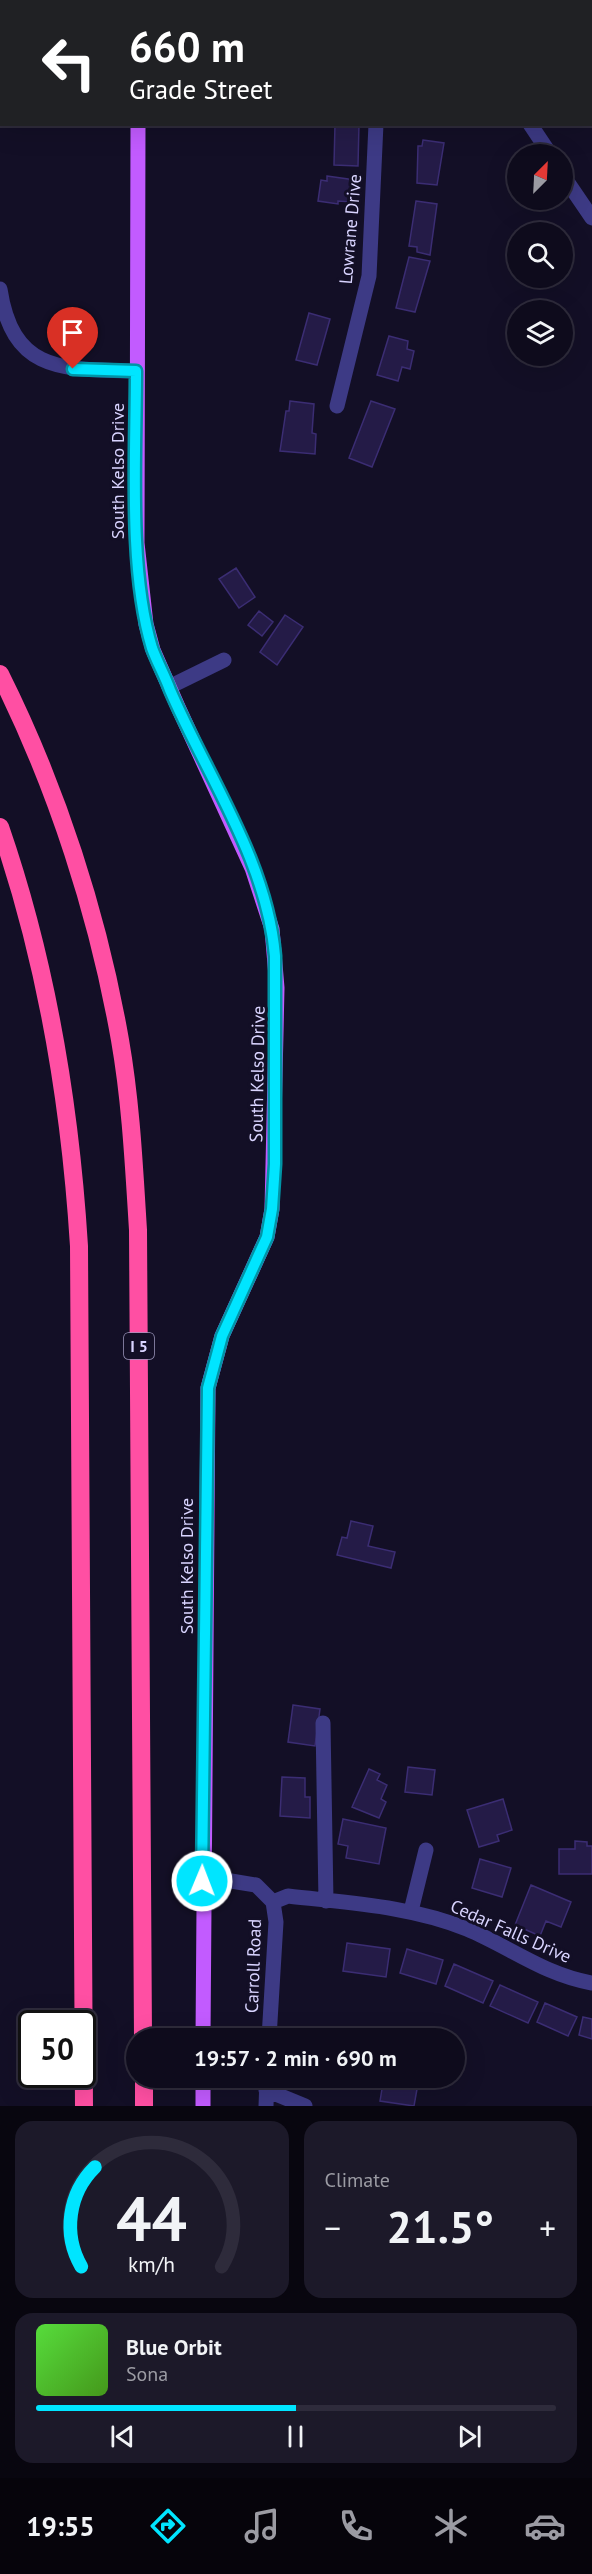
<!DOCTYPE html>
<html lang="en">
<head>
<meta charset="utf-8">
<style>
  :root { --surface:#0e0b1c; --page:#1c1929; --text:#f1f3f6; --muted:#9b9ba3; --line:#2e2b3b; --accent:#00e5ff }
  body { margin:0; font-family:"PT Sans",sans-serif; background:var(--page); color:var(--text); height:100vh; display:flex; flex-direction:column; font-size:22px; white-space:nowrap }
  * { box-sizing:border-box; margin:0 }
  p { font-size:20px; color:var(--muted) }
  .icon { flex:none; width:33px; height:33px; fill:none; stroke:currentColor; stroke-width:2; stroke-linecap:round; stroke-linejoin:round }
  .map { position:relative; height:2106px; overflow:hidden }
  .details { display:flex; flex-direction:column; gap:15px; padding:15px; background:#08060f; flex:1 }
  .details>* { flex:none }
  .hud { position:absolute; left:0px; top:0px; width:592px; height:126px; box-shadow:0 6px 24px #0002,0 0 0 2px var(--line); background:#202124; color:#fff; overflow:hidden }
  .needle { width:39px; rotate:24deg }
  .buttons { position:absolute; left:507px; top:144px; display:grid; gap:12px }
  .buttons a { display:grid; place-items:center; width:66px; height:66px; border-radius:50%; background:var(--surface); box-shadow:0 6px 24px #0002,0 0 0 2px var(--line); font-size:30px }
  .speed { position:absolute; left:18px; top:2010px; display:flex; gap:12px; font-size:30px; font-weight:700; text-align:center }
  .speed>* { display:grid; place-content:center; width:78px; height:78px; border-radius:50%; background:var(--surface); box-shadow:0 6px 24px #0002,0 0 0 2px var(--line); line-height:1 }
  .speed .limit { border:3px solid #111; border-radius:9px; background:#fff; color:#111 }
  .pin { position:absolute; display:grid; place-items:center; width:51px; height:51px; color:#fff; margin:-62px -26px; border-radius:50% 50% 50% 0; rotate:-45deg; box-shadow:0 0 6px #0007 }
  .pin .icon { rotate:45deg }
  .me { position:absolute; width:66px; margin:-33px; rotate:1deg; stroke-linejoin:round; filter:drop-shadow(0 0 4px #0008) }
  .turn { display:flex; align-items:center; gap:21px; height:126px; padding:0 30px; font-size:27px }
  .turn .icon { width:78px; height:78px; stroke-width:2.5 }
  .turn b { display:block; font-size:42px; line-height:51px }
  .big { font-size:45px; font-weight:600; line-height:1.1 }
  .details .widget { flex:1; display:flex; flex-direction:column; justify-content:center; gap:9px; min-width:0; padding:0 21px; border-radius:18px; background:var(--page) }
  .details .dial { align-items:center; gap:0 }
  .dial svg { height:156px; overflow:visible; fill:none; stroke:var(--line); stroke-width:7; stroke-linecap:round; text-anchor:middle }
  .dial text { fill:var(--text); stroke:none }
  .song { display:flex; align-items:center; gap:18px }
  .cover { width:72px; height:72px; border-radius:9px; background:linear-gradient(135deg,hsl(110 70% 55%),hsl(100 70% 35%)) }
  .played { height:6px; border-radius:3px; background:linear-gradient(90deg,var(--accent) 50%,var(--line) 50%) }
  .keys { display:flex; justify-content:space-around; direction:ltr }
  .heat { display:flex; justify-content:space-between; align-items:center; font-size:33px; direction:ltr }
  .details .tiles { flex:1; display:grid; gap:15px; grid-template-columns:1fr 1fr }
  .widget:last-child { grid-column:span 2 }
  .trip { position:absolute; left:126px; top:2028px; width:339px; height:60px; border-radius:30px; background:var(--surface); box-shadow:0 6px 24px #0002,0 0 0 2px var(--line); font-weight:600; line-height:60px; text-align:center }
  .tabs { display:flex; height:96px; justify-content:space-around; align-items:center; background:#06040b; color:var(--muted) }
  .tabs .icon { width:42px; height:42px }
  .tabs .active { color:var(--accent) }
  .tabs b { font-size:27px; color:var(--text) }
  .map>svg:first-child { display:block }
</style>
</head>
<body>
<div class="map">
<svg width="592" height="2106" viewBox="0 0 592 2106">
  <rect width="100%" height="100%" fill="#130f26"/>
  <path fill="#241b47" stroke="#3b2d73" stroke-width="1.5" d="M 335,124 L 359,124 L 358,166 L 334,165 Z
    M 423,140 L 444,143 L 437,185 L 417,183 L 418,146 L 422,146 Z
    M 327,176 L 355,180 L 353,202 L 338,201 L 338,204 L 318,201 L 321,180 L 327,181 Z
    M 416,201 L 437,204 L 430,255 L 417,252 L 417,247 L 409,246 Z
    M 518,253 L 518,268 L 511,262 Z
    M 409,257 L 430,261 L 415,312 L 396,308 Z
    M 309,313 L 330,319 L 317,365 L 296,360 Z
    M 389,336 L 408,341 L 407,349 L 414,351 L 410,369 L 402,367 L 398,381 L 377,375 Z
    M 290,401 L 314,404 L 312,433 L 316,434 L 315,454 L 280,451 L 286,411 L 289,411 Z
    M 371,401 L 395,409 L 372,467 L 349,458 Z
    M 236,568 L 255,597 L 239,608 L 219,579 Z
    M 259,611 L 273,622 L 262,636 L 248,625 Z
    M 285,615 L 303,627 L 277,665 L 260,652 Z
    M 351,1521 L 373,1526 L 368,1546 L 395,1552 L 391,1568 L 337,1555 L 342,1537 L 347,1538 Z
    M 293,1705 L 320,1709 L 315,1746 L 288,1742 Z
    M 408,1767 L 435,1770 L 432,1795 L 405,1792 Z
    M 369,1769 L 380,1774 L 377,1780 L 387,1785 L 381,1799 L 386,1802 L 379,1818 L 352,1807 Z
    M 282,1777 L 305,1778 L 305,1797 L 310,1797 L 310,1818 L 280,1816 Z
    M 503,1799 L 512,1830 L 497,1835 L 499,1841 L 479,1847 L 467,1810 Z
    M 343,1819 L 386,1828 L 379,1864 L 346,1858 L 348,1846 L 338,1844 Z
    M 575,1841 L 587,1842 L 587,1846 L 592,1846 L 592,1874 L 559,1874 L 559,1849 L 575,1849 Z
    M 480,1859 L 511,1868 L 502,1897 L 472,1888 Z
    M 531,1885 L 571,1902 L 561,1927 L 546,1921 L 540,1936 L 515,1925 Z
    M 347,1943 L 390,1949 L 386,1977 L 343,1971 Z
    M 407,1949 L 443,1960 L 436,1984 L 400,1973 Z
    M 454,1964 L 493,1981 L 483,2003 L 445,1986 Z
    M 500,1985 L 538,2002 L 528,2023 L 490,2006 Z
    M 545,2003 L 577,2017 L 568,2036 L 537,2022 Z
    M 583,2017 L 592,2019 L 592,2039 L 579,2035 Z
    M 383,2083 L 417,2089 L 414,2106 L 380,2101 Z"/>
  <g fill="none" stroke-linecap="round" stroke-linejoin="round">
    <path stroke="#3d3a85" stroke-width="15" d="M 461,0 L 461,2
      M 425,2 L 429,0
      M 530,124 L 550,154
      M 562,174 L 592,218
      M 0,289 C 13,375 66,369 137,371
      M 337,406 L 369,276 L 376,124
      M 169,687 L 224,660
      M 323,1723 L 326,1901
      M 202,1881 L 231,1881 L 256,1885 L 273,1902 L 276,1922 L 269,2038
      M 273,1902 L 288,1896 C 348,1903 411,1906 467,1929 C 510,1947 545,1975 592,1983
      M 411,1911 L 426,1850
      M 266,2090 L 305,2106
      M 266,2106 L 267,2078"/>
    <path stroke="#c25bff" stroke-width="15" d="M 138,2 L 138,0
      M 138,124 L 137,543 L 146,624 L 153,650 L 178,707 L 252,868 L 272,929 L 277,988 L 272,1209 L 267,1237 L 222,1336 L 208,1388 L 203,2038
      M 203,2078 L 203,2106"/>
    <path stroke="#ff4fa3" stroke-width="18" d="M 0,674 C 57,788 98,915 120,1040 C 131,1103 134,1167 138,1230 L 143,2038
      M 0,827 C 47,963 70,1102 79,1246 L 84,2106
      M 144,2078 L 144,2106"/>
  </g>
  <g fill="none" stroke-linecap="round" stroke-linejoin="round">
    <g stroke="#0095a6" stroke-width="15">
      <path id="route" d="M 73,369 L 136,371 C 136,455 128,569 152,648 C 157,662 165,676 170,690 C 207,776 267,861 275,956 L 275,1164 L 272,1209 L 267,1237 L 222,1336 L 208,1388 L 202,1881"/>
    </g>
    <use href="#route" stroke="#00e5ff" stroke-width="10"/>
  </g>
  <g text-anchor="middle" dominant-baseline="central" stroke-width="6" stroke-linejoin="round" paint-order="stroke">
    <rect fill="#130f26" stroke="#9e99be" stroke-width="1.5" x="124" y="1333" width="30" height="26" rx="4.5"/>
    <g font-size="16" font-weight="bold" fill="#d9d4ff">
      <text x="139" y="1346">I 5</text>
    </g>
    <g font-size="18" fill="#d9d4ff" stroke="#130f26">
      <text transform="translate(350 229) rotate(-85)">Lowrane Drive</text>
      <text transform="translate(117 471) rotate(-90)">South Kelso Drive</text>
      <text transform="translate(257 1074) rotate(-89)">South Kelso Drive</text>
      <text transform="translate(186 1566) rotate(-90)">South Kelso Drive</text>
      <text transform="translate(511 1931) rotate(24)">Cedar Falls Drive</text>
      <text transform="translate(253 1966) rotate(-88)">Carroll Road</text>
    </g>
  </g>
</svg>
<div class="buttons">
<a><svg class="needle" viewBox="-14 -14 28 28"><path d="M0-13l5 13h-10z" fill="#e53935"/><path d="M0 13l5-13h-10z" fill="#9b9ba3"/></svg></a>
<a><svg class="icon" aria-label="search" viewBox="0 0 24 24"><circle cx="10" cy="10" r="6"/><path d="M15 15l6 6"/></svg></a>
<a><svg class="icon" aria-label="layers" viewBox="0 0 24 24"><path d="M12 4l9 5-9 5-9-5zM3 14l9 5 9-5"/></svg></a>
</div>
<div class="speed"><div class="limit">50</div></div>
<div class="pin" style="left:73px;top:369px;background:#d93025"><svg class="icon" aria-label="arrive" viewBox="0 0 24 24"><path d="M6 21V4h12l-3 4 3 4H6"/></svg></div>
<svg class="me" style="left:202px;top:1881px" viewBox="-20 -20 40 40"><circle r="17" fill="#00e5ff" stroke="#fff" stroke-width="3"/><path d="M0-11L8 9 0 5-8 9z" fill="#fff"/></svg>
<div class="trip">19:57 · 2 min · 690 m</div>
<div class="hud">
<div class="turn"><svg class="icon" aria-label="left" viewBox="0 0 24 24"><path d="M17 20v-9H6M10 6l-5 5 5 5"/></svg><div><b>660 m</b>Grade Street</div></div>
</div>
</div>
<section class="details">
<div class="tiles">
<div class="widget dial"><svg viewBox="0 0 100 80">
<path d="M14 69A42 42 0 1 1 86 69"/>
<path d="M14 69A42 42 0 0 1 21 18" stroke="#00e5ff"/>
<text x="50" y="56" font-size="32" font-weight="700">44</text>
<text x="50" y="72" font-size="11">km/h</text>
</svg></div>
<div class="widget"><p>Climate</p>
<div class="heat"><a>−</a><b class="big">21.5°</b><a>+</a></div>
</div>
<div class="widget">
<div class="song"><i class="cover"></i><div><b>Blue Orbit</b><p>Sona</p></div></div>
<div class="played"></div>
<div class="keys"><svg class="icon" aria-label="previous" viewBox="0 0 24 24"><path d="M18 5L8 12l10 7zM5 5v14"/></svg><svg class="icon" aria-label="pause" viewBox="0 0 24 24"><path d="M8 5v14M16 5v14"/></svg><svg class="icon" aria-label="next" viewBox="0 0 24 24"><path d="M6 5l10 7-10 7zM19 5v14"/></svg></div>
</div>
</div>
</section>
<nav class="tabs">
<b>19:55</b>
<svg class="icon active" aria-label="directions" viewBox="0 0 24 24"><path d="M12 3l9 9-9 9-9-9zM9 14v-3h6M13 9l2 2-2 2"/></svg>
<svg class="icon" aria-label="music" viewBox="0 0 24 24"><path d="M9 18V5l10-2v13"/><circle cx="6" cy="18" r="3"/><circle cx="16" cy="16" r="3"/></svg>
<svg class="icon" aria-label="phone" viewBox="0 0 24 24"><path d="M5 4h4l2 5-3 2q2 4 5 5l2-3 5 2v4C11 20 4 13 5 4z"/></svg>
<svg class="icon" aria-label="climate" viewBox="0 0 24 24"><path d="M12 3v18M4 7l16 10M4 17L20 7"/></svg>
<svg class="icon" aria-label="car" viewBox="0 0 24 24"><path d="M5 17H2v-5l4-1 3-4h7l3 4 3 1v5h-3M9 17h6M6 11h13"/><circle cx="7" cy="17" r="2"/><circle cx="17" cy="17" r="2"/></svg>
</nav>
</body>
</html>
